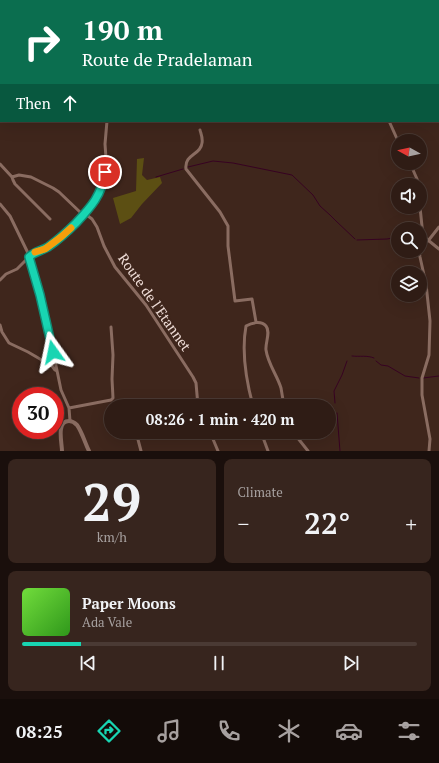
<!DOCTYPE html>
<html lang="en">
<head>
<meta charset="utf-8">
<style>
  :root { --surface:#2f1c15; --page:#37251e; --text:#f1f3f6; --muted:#a7a1a0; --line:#4a3a34; --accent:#18d5b2 }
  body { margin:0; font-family:"PT Serif",serif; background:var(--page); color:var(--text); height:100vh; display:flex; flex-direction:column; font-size:15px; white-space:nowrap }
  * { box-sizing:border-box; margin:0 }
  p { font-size:13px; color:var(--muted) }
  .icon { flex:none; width:22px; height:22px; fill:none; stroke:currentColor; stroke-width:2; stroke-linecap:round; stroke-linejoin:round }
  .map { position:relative; height:451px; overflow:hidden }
  .drawer { display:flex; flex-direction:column; gap:8px; padding:8px; background:#1a0f0c; flex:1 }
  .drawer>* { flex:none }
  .guide { position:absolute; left:0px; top:0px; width:439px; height:122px; box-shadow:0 4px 16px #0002,0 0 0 1px var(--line); background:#0b6e4f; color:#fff; overflow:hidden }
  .needle { width:26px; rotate:278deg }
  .buttons { position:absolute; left:391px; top:134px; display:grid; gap:8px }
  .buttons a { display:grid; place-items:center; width:36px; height:36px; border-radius:50%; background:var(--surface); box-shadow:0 4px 16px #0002,0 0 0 1px var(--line); font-size:20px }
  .speed { position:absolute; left:12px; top:387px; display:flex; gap:8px; font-size:20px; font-weight:700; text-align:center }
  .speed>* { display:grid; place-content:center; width:52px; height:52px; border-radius:50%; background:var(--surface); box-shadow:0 4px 16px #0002,0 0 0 1px var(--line); line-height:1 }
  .speed .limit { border:6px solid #d22; background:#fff; color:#111 }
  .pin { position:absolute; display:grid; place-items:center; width:34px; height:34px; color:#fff; margin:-17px; border:2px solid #fff; border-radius:50%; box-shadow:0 1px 4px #0007 }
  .me { position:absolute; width:44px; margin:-22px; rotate:348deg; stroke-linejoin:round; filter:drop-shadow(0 0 3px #0008) }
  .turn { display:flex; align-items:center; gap:14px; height:84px; padding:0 16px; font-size:18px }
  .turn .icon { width:52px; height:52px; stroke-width:2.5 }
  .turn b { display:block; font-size:28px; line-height:34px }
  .then { display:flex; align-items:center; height:38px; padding:0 16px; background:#0003; gap:8px; font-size:15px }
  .big { font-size:30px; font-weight:700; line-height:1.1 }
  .drawer .widget { flex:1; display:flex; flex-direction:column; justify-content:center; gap:6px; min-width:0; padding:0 14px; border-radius:8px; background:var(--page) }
  .drawer .dial { align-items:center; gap:0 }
  .dial b { font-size:52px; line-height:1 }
  .song { display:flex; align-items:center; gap:12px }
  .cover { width:48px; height:48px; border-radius:6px; background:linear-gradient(135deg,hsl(100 70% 55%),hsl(110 70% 35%)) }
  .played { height:4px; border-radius:2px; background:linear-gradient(90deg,var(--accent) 15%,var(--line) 15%) }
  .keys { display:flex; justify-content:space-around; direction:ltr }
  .heat { display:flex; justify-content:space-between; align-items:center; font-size:22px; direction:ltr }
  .drawer .tiles { flex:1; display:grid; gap:8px; grid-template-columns:1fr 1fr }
  .widget:last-child { grid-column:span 2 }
  .trip { position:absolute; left:104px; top:399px; width:232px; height:40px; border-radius:20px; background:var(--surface); box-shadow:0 4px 16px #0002,0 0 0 1px var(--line); font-weight:700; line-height:40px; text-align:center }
  .dock { display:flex; height:64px; justify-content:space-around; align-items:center; background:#130b08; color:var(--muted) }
  .dock .icon { width:28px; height:28px }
  .dock .selected { color:var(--accent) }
  .dock b { font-size:18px; color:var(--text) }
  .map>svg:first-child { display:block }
</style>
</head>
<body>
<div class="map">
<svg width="439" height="451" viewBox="0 0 439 451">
  <rect width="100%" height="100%" fill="#3f261c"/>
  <path fill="#5c4f13" d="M 144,158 L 142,175 L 147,180 L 160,177 L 162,183 L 142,204 L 131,218 L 120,224 L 113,198 L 136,191 L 137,159 Z"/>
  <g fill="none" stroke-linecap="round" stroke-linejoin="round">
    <path stroke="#370222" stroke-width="1" d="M 188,167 L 213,161 L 233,163 L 292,175 L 313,195 L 320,206 L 330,215 L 336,221 L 355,239
      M 156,177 L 183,169
      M 357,240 L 387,239 L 398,237
      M 352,356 C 360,357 367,355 374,358
      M 376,361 L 381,365 L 388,366 L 405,376 L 419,378
      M 423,378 L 439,376
      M 335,403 L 334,391 L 342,375 L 347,361
      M 337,413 L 340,451"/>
    <path stroke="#8a6c61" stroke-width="3" d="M 353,0 L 353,1
      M 389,121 L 398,141
      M 200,130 C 201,134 203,138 202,143 C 201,155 184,154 186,169 L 220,212 L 228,226 L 228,246 L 235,301 L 252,299 L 256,322
      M 410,163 L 417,179 L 418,185
      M 0,164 L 12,177 L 19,175 L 31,177 L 53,188 L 59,192 L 81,213 L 88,216 L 92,219 L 97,227 L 104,246 L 115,267 L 146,305 L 193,377 L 196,383 L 198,406
      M 12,177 L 13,180 L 15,184 L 50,219
      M 0,204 L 10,216 L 27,251 L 29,257 L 47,322 L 61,390 L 69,408 L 70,421
      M 420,207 L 423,236 L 439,249
      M 428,241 L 439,227
      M 420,245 L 421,238 L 423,236
      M 419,251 L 420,257 L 426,284 L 430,321 L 429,355 L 422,378 L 422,395 L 430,439 L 429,451
      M 0,280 L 6,274 L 17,269 L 32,254 L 45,249 L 61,237 L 89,210 L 95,201 L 104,180 L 106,158 L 105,144 L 107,121
      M 0,325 L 2,332 L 9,343 L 28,352 L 52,366 L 55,370 L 57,371
      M 253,406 C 246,380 241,353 246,326 C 251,323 261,320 266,326 C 271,332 265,343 266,350 C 268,364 277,375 281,388 C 282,394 283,400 284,406
      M 69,408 L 111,400 L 113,398 L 112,379 L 113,355 L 111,327
      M 136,432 L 141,451
      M 210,432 L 218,451
      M 261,432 L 268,451
      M 293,432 L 308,451"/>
    <path stroke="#8a6c61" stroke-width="4" d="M 62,451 C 62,443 56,421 69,421 C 72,421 75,423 77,425 C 82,432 85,443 89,451"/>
  </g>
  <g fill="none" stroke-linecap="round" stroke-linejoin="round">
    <g stroke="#108a74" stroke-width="10">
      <path id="route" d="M 53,352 L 40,295 L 29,257 C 34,252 41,251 48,247 C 58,240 67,232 76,223 C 91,207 102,195 105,172"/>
    </g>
    <use href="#route" stroke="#18d5b2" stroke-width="7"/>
    <path stroke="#f59e0b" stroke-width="7" d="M 35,252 L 45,249 L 61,237 L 71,228"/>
  </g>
  <g text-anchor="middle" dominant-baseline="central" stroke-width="4" stroke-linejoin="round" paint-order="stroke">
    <g font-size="14" fill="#eddbd5" stroke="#3f261c">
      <text transform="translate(155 302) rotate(55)">Route de l'Etannet</text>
    </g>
  </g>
</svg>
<div class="buttons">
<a><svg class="needle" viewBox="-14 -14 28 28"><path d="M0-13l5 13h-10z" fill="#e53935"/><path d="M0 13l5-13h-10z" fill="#a7a1a0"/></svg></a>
<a><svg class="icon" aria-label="sound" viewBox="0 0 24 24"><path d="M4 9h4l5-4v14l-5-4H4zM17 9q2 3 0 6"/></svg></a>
<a><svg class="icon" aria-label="search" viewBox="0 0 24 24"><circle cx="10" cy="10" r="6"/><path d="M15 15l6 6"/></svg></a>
<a><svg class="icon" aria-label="layers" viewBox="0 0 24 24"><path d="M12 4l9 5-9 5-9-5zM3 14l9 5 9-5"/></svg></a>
</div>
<div class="speed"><div class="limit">30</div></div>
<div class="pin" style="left:105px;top:172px;background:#d93025"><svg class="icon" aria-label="arrive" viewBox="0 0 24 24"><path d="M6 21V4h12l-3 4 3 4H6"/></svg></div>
<svg class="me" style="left:53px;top:352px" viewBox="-20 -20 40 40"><path d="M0-17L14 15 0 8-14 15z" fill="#18d5b2" stroke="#fff" stroke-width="4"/></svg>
<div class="trip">08:26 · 1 min · 420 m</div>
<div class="guide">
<div class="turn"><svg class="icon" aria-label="right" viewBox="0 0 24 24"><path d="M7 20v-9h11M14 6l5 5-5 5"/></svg><div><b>190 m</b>Route de Pradelaman</div></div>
<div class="then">Then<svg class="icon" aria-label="ahead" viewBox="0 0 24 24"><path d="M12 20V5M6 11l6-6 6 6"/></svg></div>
</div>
</div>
<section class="drawer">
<div class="tiles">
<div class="widget dial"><b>29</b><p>km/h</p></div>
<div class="widget"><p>Climate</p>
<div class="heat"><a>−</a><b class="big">22°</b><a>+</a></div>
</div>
<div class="widget">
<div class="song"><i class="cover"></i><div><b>Paper Moons</b><p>Ada Vale</p></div></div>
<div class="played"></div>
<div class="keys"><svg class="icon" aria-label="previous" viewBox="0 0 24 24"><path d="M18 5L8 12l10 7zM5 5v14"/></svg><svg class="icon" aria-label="pause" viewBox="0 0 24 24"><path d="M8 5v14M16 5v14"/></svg><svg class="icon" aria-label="next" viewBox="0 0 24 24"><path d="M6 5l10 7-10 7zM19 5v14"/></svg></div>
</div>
</div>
</section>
<nav class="dock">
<b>08:25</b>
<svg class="icon selected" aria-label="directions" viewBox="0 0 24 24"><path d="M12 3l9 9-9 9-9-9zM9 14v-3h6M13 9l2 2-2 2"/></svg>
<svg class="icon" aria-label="music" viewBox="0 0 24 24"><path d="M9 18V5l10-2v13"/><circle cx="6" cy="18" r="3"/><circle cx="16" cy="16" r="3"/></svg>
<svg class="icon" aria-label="phone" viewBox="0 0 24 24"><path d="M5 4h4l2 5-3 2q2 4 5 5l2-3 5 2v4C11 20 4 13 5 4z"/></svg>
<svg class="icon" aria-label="climate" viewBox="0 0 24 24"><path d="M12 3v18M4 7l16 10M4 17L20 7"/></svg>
<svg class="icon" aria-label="car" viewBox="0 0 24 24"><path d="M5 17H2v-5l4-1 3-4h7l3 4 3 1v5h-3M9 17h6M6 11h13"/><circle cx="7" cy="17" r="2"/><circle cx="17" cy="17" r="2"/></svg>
<svg class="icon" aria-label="filters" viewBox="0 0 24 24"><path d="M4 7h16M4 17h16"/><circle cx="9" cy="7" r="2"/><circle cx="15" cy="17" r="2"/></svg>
</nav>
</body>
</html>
